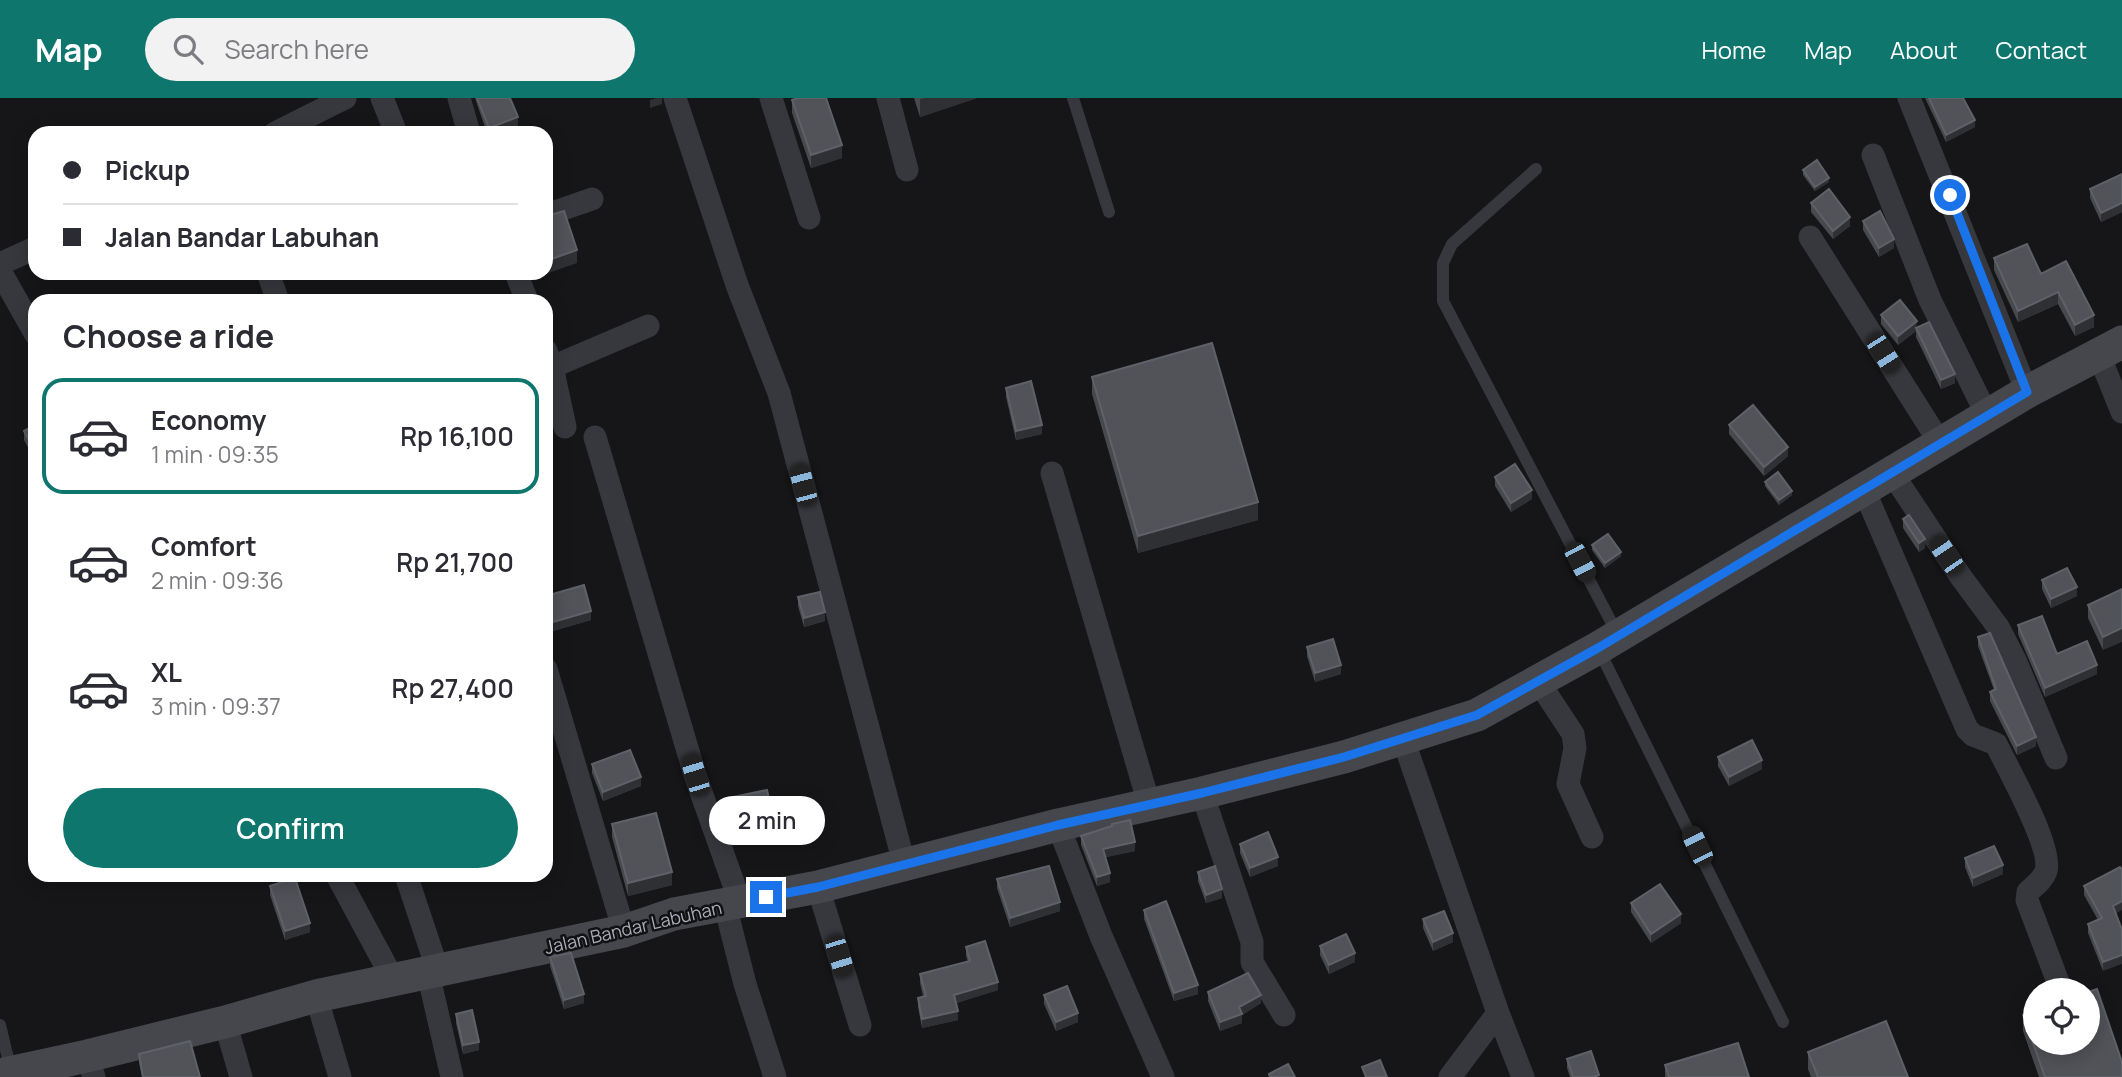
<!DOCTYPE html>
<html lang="en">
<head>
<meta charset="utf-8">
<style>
  :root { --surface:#fff; --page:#f2f2f3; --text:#2b2b33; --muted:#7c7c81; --line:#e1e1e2; --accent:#0f766e }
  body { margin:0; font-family:Manrope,sans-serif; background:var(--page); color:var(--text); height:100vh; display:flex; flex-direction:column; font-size:26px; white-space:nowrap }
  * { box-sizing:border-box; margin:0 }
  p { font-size:23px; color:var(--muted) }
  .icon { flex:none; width:38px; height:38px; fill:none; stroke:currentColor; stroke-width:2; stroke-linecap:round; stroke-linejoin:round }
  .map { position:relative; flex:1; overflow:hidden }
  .sheet { position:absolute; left:28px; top:196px; width:525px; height:588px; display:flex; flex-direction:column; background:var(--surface); border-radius:21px; box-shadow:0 4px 18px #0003 }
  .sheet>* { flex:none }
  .top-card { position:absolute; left:28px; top:28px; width:525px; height:154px; border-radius:21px; box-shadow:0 4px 18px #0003; display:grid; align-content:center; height:154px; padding:0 35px; background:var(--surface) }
  .tools { position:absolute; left:2023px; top:880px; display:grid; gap:14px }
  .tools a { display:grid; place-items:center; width:77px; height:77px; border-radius:50%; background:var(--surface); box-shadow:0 4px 18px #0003; font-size:35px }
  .end { position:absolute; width:32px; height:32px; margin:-16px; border:9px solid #1a73e8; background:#fff; box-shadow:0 0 0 4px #fff }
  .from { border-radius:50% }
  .bubble { position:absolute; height:49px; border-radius:24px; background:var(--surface); box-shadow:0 4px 18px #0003; font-size:23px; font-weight:600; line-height:49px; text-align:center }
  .car { position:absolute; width:21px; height:42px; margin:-21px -10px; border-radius:9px; box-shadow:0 0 5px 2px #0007; background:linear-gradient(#222 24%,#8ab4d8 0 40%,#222 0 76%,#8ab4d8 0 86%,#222 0) }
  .top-card b { display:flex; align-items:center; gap:24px; height:66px; font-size:26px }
  .top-card b+b { border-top:2px solid var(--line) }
  .top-card i { width:18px; height:18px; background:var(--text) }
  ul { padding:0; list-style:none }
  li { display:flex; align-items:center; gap:21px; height:116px; margin:0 14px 10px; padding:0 21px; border:4px solid transparent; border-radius:21px }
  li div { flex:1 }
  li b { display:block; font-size:26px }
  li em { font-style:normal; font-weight:600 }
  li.selected { border-color:var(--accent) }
  li>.icon { width:63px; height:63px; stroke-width:1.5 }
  h2 { padding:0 35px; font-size:32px; line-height:84px }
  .cta { display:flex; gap:14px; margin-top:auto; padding:14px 35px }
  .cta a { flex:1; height:80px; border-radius:42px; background:var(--accent); color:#fff; font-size:28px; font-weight:600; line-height:80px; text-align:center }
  header { display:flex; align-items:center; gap:42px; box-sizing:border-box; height:98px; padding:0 35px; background:var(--accent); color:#fff }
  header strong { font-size:33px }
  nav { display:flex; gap:38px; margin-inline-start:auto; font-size:24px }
  .search { width:490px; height:63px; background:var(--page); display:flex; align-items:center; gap:18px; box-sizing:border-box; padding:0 24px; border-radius:38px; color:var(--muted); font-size:26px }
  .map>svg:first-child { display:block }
</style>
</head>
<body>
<header>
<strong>Map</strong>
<div class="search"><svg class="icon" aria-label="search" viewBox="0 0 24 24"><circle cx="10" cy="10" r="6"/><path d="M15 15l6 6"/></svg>Search here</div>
<nav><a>Home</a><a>Map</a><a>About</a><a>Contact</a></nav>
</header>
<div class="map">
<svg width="2122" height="979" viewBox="0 0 2122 979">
  <rect width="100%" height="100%" fill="#161618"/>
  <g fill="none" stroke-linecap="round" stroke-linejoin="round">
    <!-- lane -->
    <path stroke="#37383d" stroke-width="12" d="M1073 0 1109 114
      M1536 71 1452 146 1443 165V203L1618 537
      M1598 550 1783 924
      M0 927 11 973"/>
    <!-- street -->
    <path stroke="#37383d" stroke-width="23" d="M382 0 396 35
      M459 0 469 35
      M675 0 737 187 779 295 904 765
      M771 0 809 120
      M888 0 907 72
      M1909 0 2027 294
      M275 35 345 0
      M1873 57 1930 202 1987 317
      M546 117 592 101
      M1810 139 1940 345
      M0 166 35 150
      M0 173 35 235
      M268 175 278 203
      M516 175 527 203
      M546 253 552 269 565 329
      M2099 257 2122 314
      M552 269 648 228
      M595 339 695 677 740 804
      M1052 375 1149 706
      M1892 375 1961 479 1998 529 2015 562 2056 660
      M1864 392 1967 631 1973 637 1996 646C2008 671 2053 749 2046 773 2043 782 2034 788 2028 794L2027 802 2061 892
      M546 571 624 833
      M1538 583 1573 636 1575 650 1568 686 1592 739
      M1403 641 1498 915 1523 979
      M1202 695 1252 844V864L1284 917
      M1058 727 1101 838 1163 979
      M337 777 394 883
      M406 777 438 873
      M818 789 860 927
      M725 807 745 886 775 979
      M428 875 452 979
      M316 898 340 979
      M225 924 241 979
      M87 958 94 979
      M1450 979 1498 915"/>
    <!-- secondary -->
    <path stroke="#45474d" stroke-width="33" d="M0 977 87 958 225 924 316 898 624 833 674 816 818 789 1058 727 1202 695 1344 659 1477 617 1598 550 2027 294 2122 244"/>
  </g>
  <!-- wall -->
  <path fill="#47494d" d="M475 0H510L518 28 498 35H487Z
    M914 0H977L920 19Z
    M1925 0H1963L1975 29 1946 44Z
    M792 2 842 60 811 70 792 15Z
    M1803 72 1829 84 1815 93 1803 77Z
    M2122 76V114L2101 124 2090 100V91Z
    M1811 105 1850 128 1833 141 1811 114Z
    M1863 123 1894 150 1879 159 1863 132Z
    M1994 160 2041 176 2094 229 2075 238 2058 206 2018 224 1994 172Z
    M1881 217 1917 230 1955 285 1941 291 1916 239V233L1898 247 1881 226Z
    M1092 279 1258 422 1138 455 1092 296Z
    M1006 290 1042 336 1016 342 1006 299Z
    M35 327V361H34L24 342V333Z
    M1729 327 1788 358 1764 378 1729 336Z
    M1495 379 1532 401 1511 414 1495 388Z
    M1765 384 1792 397 1779 407 1765 388Z
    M1903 421 1925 450 1919 454 1903 430Z
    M1592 447 1621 458 1605 470 1592 452Z
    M2042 482 2077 498 2051 510 2042 491Z
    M2122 491 2103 552 2088 520V507Z
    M546 498 591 522 553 533 546 508Z
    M798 499 825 523 804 529 798 508Z
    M2018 527 2057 556 2097 576 2045 599 2018 536Z
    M1978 539 2036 648 2017 657 1990 603V594L1994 592 1978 548Z
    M1307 549 1341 576 1315 584 1307 558Z
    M1718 659 1762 671 1729 688 1718 668Z
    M592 666 641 688 603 703 592 675Z
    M733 699 774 731 740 738 733 708Z
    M612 726 672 787 628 798 612 739Z
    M1081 738 1135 753 1105 759 1110 784 1097 788 1081 747Z
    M1240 746 1278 768 1250 779 1240 755Z
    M1965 760 2003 776 1973 789 1965 769Z
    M1198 774 1222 800 1206 805 1198 783Z
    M997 781 1060 813 1010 829 997 790Z
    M270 788 310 834 285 842 270 797Z
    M2084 788 2115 816 2103 873 2088 835V826L2098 822 2084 797Z
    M1631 805 1681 825 1651 845 1631 814Z
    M1144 812 1198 896 1174 903 1144 821Z
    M1423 821 1453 844 1433 853 1423 830Z
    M1320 848 1355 864 1329 876 1320 857Z
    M966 849 998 892 956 905 958 922 922 930 918 909V900L923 898 920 885V876L968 864 966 858Z
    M550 859 584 905 564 911 550 868Z
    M1208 894 1261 905 1242 917V925L1220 933 1208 903Z
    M1044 897 1078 924 1056 933 1044 906Z
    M456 916 479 952 463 956 456 925Z
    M2023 917 2122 979H2039L2023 933Z
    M1808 954 1908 979H1811L1808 971Z
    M139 956 200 979H142L139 965Z
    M1567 961 1599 979H1570L1567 970Z
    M1665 967 1749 979H1665Z"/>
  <!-- shaded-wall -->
  <path fill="#2f3033" d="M656 0H662V6L650 10V2Z
    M925 0H977L920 19V1Z
    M518 19V28L498 35H489V30Z
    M1975 22V29L1946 44V37Z
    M842 47V60L811 70V57Z
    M1829 80V84L1815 93V89Z
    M2122 105V114L2101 124V115Z
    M1850 119V128L1833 141V133Z
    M1894 141V150L1879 159V150Z
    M577 152V165L537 179V175H546V163Z
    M2058 194V206L2018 224V213Z
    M2094 217V229L2075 238V227Z
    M1917 223 1916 233 1898 247V238Z
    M1955 276V285L1941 291V282Z
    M1042 327V336L1016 342V333Z
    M1788 349V358L1764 378V369Z
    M1532 392V401L1511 414V405Z
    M1792 393V397L1779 407V402Z
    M1258 404V422L1138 455V438Z
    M1925 441V450L1919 454V445Z
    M1621 454V458L1605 470V465Z
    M2077 489V498L2051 510V501Z
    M591 513V522L553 533V524Z
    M825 514V523L804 529V520Z
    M2122 530V544L2103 552V539Z
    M1341 567V576L1315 584V575Z
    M2097 567V576L2045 599V590Z
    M2036 639V648L2017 657V648Z
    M1762 662V671L1729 688V679Z
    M641 679V688L603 703V694Z
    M774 722V731L740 738V729Z
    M1135 744V753L1103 760V751Z
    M1278 759V768L1250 779V770Z
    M2003 767V776L1973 789V780Z
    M672 774V787L628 798V785Z
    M1110 775V784L1097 788V779Z
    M1222 791V800L1206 805V797Z
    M2122 803V812L2113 817V808Z
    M1060 804V813L1010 829V820Z
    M1681 816V825L1651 845V836Z
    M310 825V834L285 842V833Z
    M1453 835V844L1433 853V844Z
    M1355 855V864L1329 876V867Z
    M2122 857V866L2103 873V864Z
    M998 884V892L954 906V897Z
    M1198 887V896L1174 903V895Z
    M584 896V905L564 911V902Z
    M1261 897V905L1242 917V925L1220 933V924L1239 909Z
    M958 913V922L922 930V921Z
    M1078 915V924L1056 933V924Z
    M479 944V952L463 956V947Z"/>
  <!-- building -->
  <path fill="#525359" stroke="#5f6168" stroke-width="2" d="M477 0H510L518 19 489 30Z
    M798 0H826L842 47 811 57 792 2Z
    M1929 0H1963L1975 22 1946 37Z
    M1817 62 1829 80 1815 89 1803 72Z
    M2122 76V105L2101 115 2090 91Z
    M1829 91 1850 119 1833 133 1811 105Z
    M564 113 577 152 546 163V116L550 117Z
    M1880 113 1894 141 1879 150 1863 123Z
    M2027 146 2041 176 2066 163 2094 217 2075 227 2058 194 2018 213 1994 160Z
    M1900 202 1917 223 1898 238 1881 217Z
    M1929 224 1955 276 1941 282 1916 230Z
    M1212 245 1258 404 1138 438 1092 279Z
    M1031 283 1042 327 1016 333 1006 290Z
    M1753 307 1788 349 1764 369 1729 327Z
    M35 327V352H34L24 333Z
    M1515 366 1532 392 1511 405 1495 379Z
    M1778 374 1792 393 1779 402 1765 384Z
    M1909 417 1925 441 1919 445 1903 421Z
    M1608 436 1621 454 1605 465 1592 447Z
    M2067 470 2077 489 2051 501 2042 482Z
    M584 487 591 513 553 524 546 498Z
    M2122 491V530L2103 539 2088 507Z
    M820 494 825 514 804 520 798 499Z
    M2042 518 2057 556 2087 543 2097 567 2045 590 2018 527Z
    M1990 535 2036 639 2017 648 1990 594 1996 591 1978 539Z
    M1333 541 1341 567 1315 575 1307 549Z
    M1752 642 1762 662 1729 679 1718 659Z
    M630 652 641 679 603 694 592 666Z
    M767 692 774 722 740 729 733 699Z
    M656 715 672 774 628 785 612 726Z
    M1130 722 1135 744 1103 751 1110 775 1097 779 1081 738 1112 728V726Z
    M1268 734 1278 759 1250 770 1240 746Z
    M1994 748 2003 767 1973 780 1965 760Z
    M1049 768 1060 804 1010 820 997 781Z
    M1215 768 1222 791 1206 797 1198 774Z
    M2120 769 2122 772V803L2113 808 2122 832V857L2103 864 2088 826 2102 820 2084 788Z
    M295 780 310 825 285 833 270 788Z
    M1660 786 1681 816 1651 836 1631 805Z
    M1166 803 1198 887 1174 895 1144 812Z
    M1444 813 1453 835 1433 844 1423 821Z
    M1346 836 1355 855 1329 867 1320 848Z
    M985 843 998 884 954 897 958 913 922 921 918 900 926 898 920 876 970 863 966 849Z
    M571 855 584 896 564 902 550 859Z
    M1248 875 1261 897 1239 909 1242 916 1220 924 1208 894Z
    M1067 888 1078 915 1056 924 1044 897Z
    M2097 891 2122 964V979H2045L2023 917 2035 912V945H2088V894Z
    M472 912 479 944 463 947 456 916Z
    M1886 923 1908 979H1818L1808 954Z
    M190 943 200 979H143L139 956Z
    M1738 945 1749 979H1669L1665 967Z
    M1591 953 1599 977 1592 979H1573L1567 961Z
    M1380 962 1387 979H1366L1362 969Z
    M1288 966 1295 979H1270L1269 976Z"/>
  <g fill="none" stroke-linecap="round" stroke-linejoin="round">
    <!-- route -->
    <path stroke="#1a73e8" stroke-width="9" d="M766 799 818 789 1058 727 1202 695 1344 659 1477 617 1598 550 2027 294 1950 97"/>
  </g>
  <g text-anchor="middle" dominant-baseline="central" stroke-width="5" stroke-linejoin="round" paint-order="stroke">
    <!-- street labels -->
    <g font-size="18" fill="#a8adb8" stroke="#111113">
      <text transform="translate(633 829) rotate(-13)">Jalan Bandar Labuhan</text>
    </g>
  </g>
</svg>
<div class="tools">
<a><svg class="icon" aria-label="locate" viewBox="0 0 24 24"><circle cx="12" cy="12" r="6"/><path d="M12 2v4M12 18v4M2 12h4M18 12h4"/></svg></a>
</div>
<i class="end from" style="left:1950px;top:97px"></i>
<i class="end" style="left:766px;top:799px"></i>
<div class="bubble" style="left:709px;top:698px;width:116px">2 min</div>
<i class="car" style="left:1883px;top:255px;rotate:148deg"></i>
<i class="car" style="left:803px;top:387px;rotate:345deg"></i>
<i class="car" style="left:1946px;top:457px;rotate:326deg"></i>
<i class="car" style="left:1580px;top:464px;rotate:152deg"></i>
<i class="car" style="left:695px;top:677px;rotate:343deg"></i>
<i class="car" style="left:1697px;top:748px;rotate:334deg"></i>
<i class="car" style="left:839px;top:858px;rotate:163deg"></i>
<div class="top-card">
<b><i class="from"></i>Pickup</b>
<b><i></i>Jalan Bandar Labuhan</b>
</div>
<section class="sheet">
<h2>Choose a ride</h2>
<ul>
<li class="selected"><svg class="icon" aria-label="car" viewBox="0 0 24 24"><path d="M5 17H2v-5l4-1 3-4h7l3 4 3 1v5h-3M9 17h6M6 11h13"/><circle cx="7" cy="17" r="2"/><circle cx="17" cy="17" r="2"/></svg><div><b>Economy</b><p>1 min · 09:35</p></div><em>Rp 16,100</em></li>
<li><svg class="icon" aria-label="car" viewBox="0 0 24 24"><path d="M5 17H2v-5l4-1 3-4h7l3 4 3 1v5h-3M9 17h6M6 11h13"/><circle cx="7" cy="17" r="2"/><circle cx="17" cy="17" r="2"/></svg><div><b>Comfort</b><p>2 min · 09:36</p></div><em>Rp 21,700</em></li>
<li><svg class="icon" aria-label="car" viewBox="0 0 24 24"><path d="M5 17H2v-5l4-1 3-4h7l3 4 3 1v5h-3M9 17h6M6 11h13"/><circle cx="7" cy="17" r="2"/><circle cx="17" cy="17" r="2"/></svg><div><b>XL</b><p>3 min · 09:37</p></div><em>Rp 27,400</em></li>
</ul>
<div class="cta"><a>Confirm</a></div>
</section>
</div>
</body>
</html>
